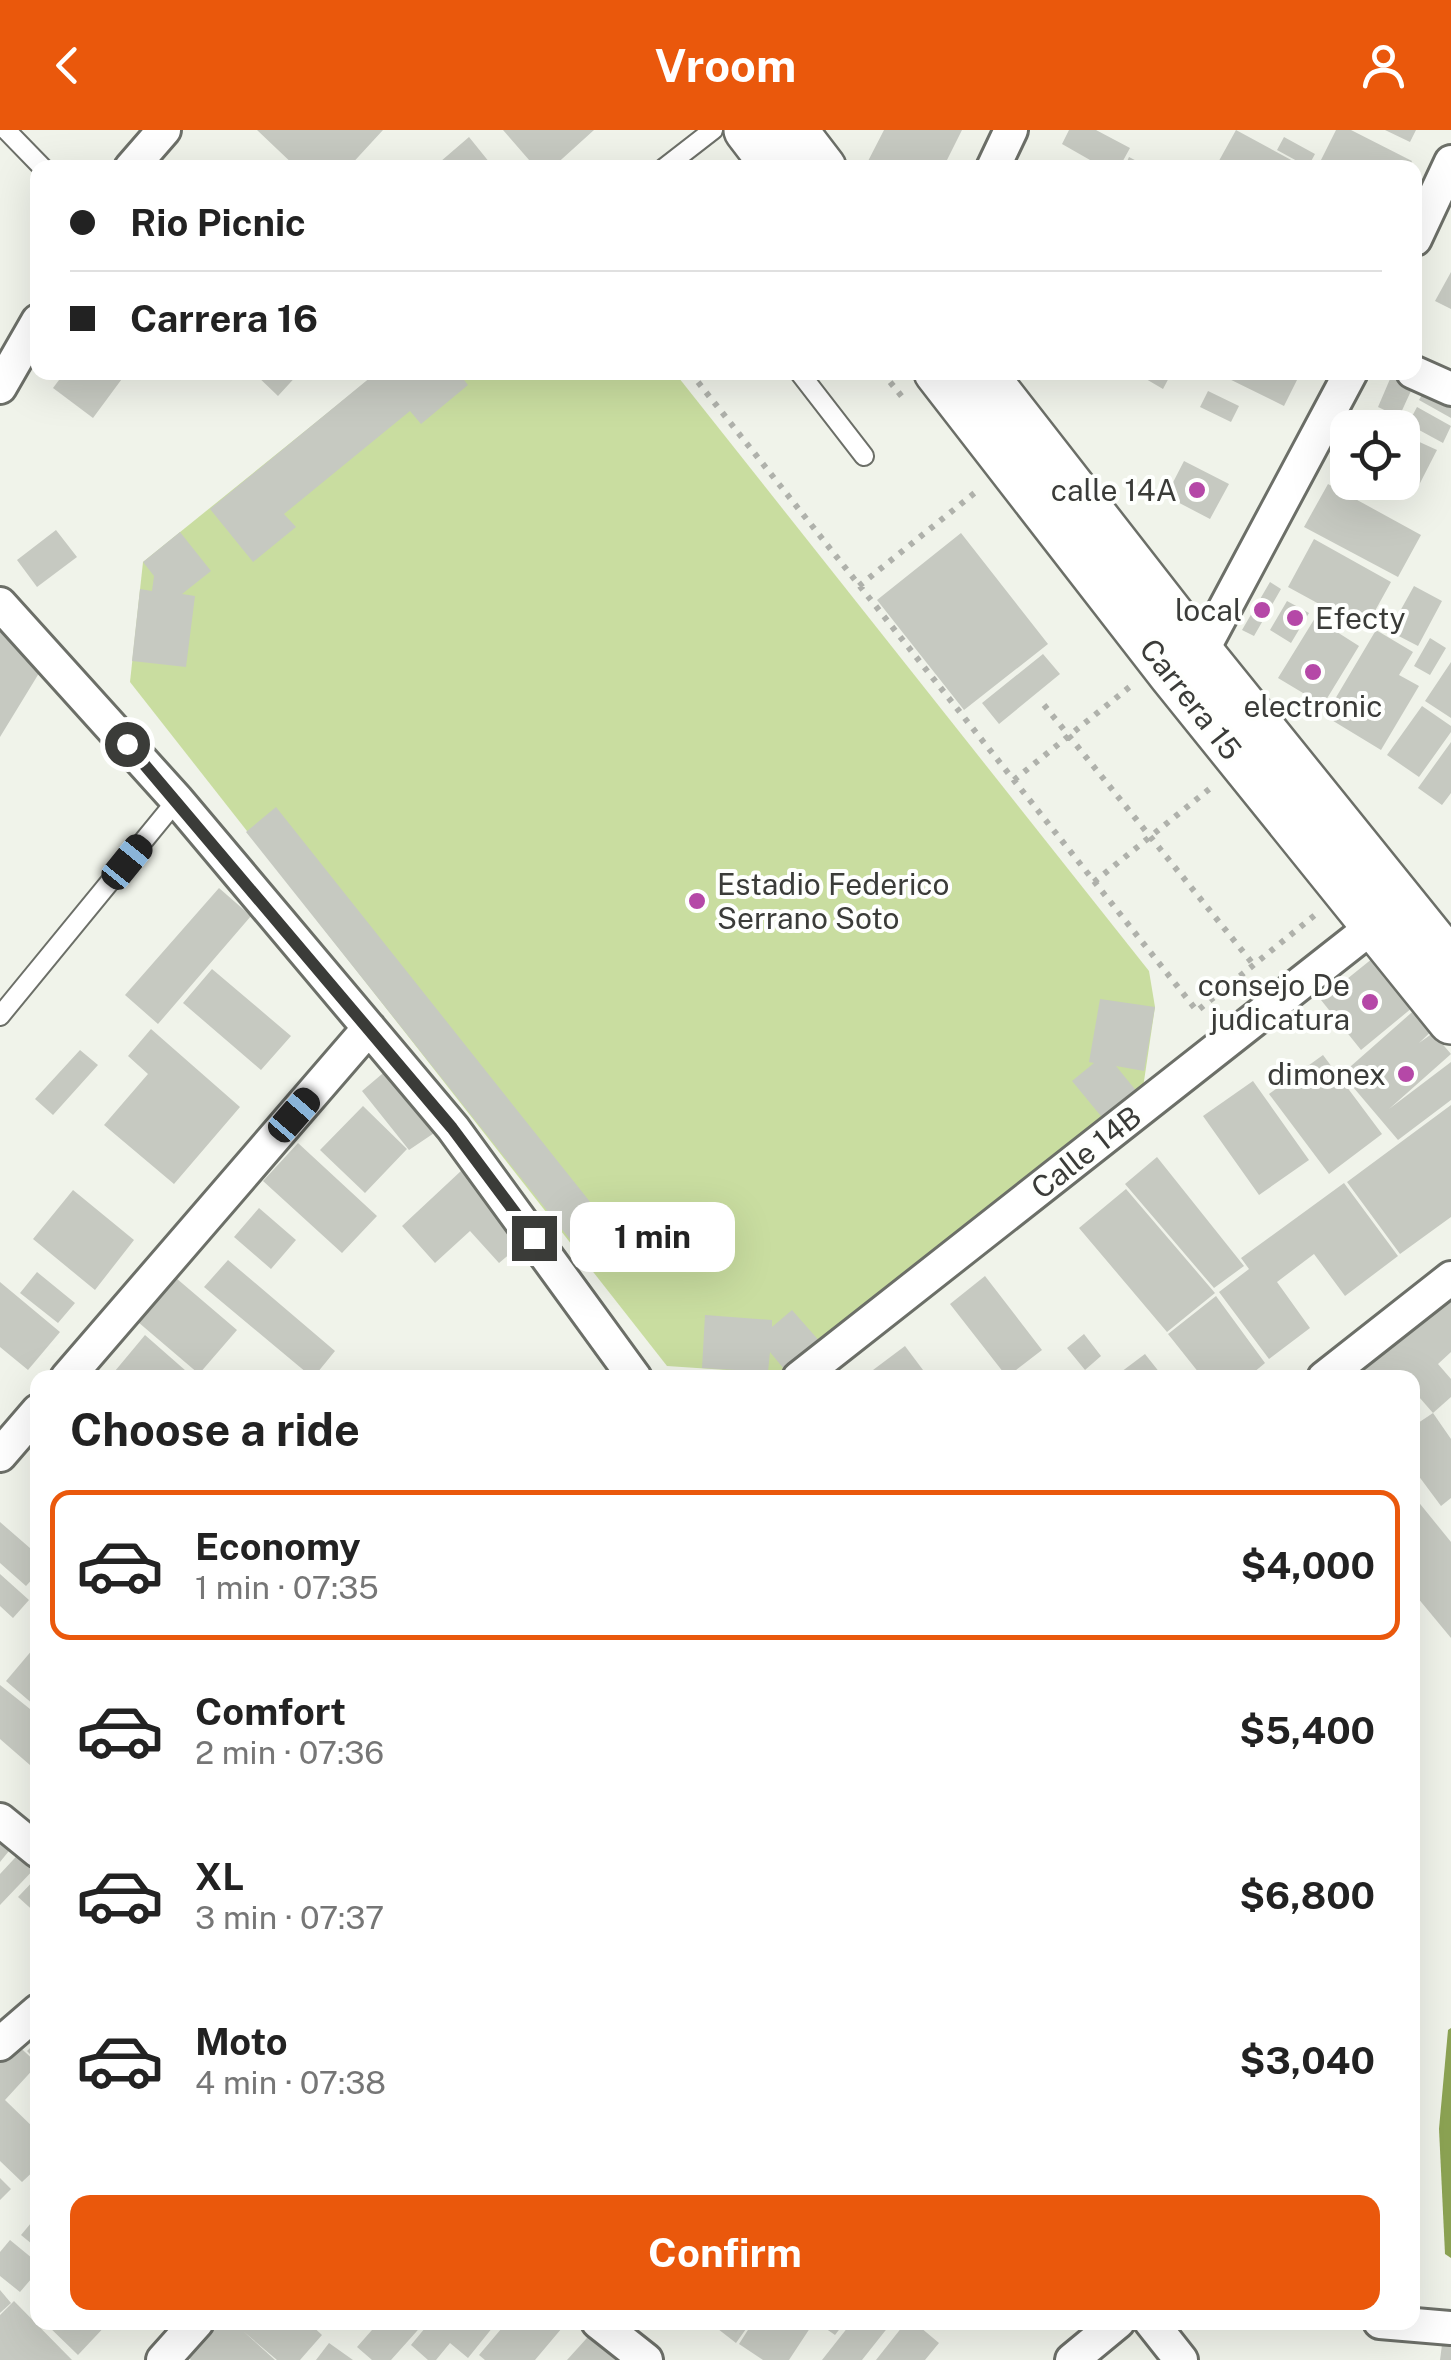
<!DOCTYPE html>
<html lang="en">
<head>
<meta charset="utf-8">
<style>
  :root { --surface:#fff; --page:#f6f6f6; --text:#222; --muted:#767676; --line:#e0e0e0; --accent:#ea580c }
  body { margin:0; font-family:"Public Sans",sans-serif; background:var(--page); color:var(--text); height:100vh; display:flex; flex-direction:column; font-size:38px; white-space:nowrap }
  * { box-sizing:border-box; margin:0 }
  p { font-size:32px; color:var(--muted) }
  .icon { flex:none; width:55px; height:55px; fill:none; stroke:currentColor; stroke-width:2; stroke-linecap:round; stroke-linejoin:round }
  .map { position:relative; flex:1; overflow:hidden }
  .panel { position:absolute; left:30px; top:1240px; width:1390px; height:960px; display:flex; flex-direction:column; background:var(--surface); border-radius:20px; box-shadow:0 10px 40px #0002 }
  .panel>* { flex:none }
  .banner { position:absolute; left:30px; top:30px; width:1392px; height:220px; border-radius:20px; box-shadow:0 10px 40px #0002; display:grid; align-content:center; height:220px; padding:0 40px; background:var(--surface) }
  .fabs { position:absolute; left:1330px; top:280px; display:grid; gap:20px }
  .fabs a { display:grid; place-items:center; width:90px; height:90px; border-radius:20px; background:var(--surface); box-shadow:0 10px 40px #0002; font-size:50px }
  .end { position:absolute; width:45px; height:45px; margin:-22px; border:12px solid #3b3c39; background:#fff; box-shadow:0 0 0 5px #fff }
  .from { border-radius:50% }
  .bubble { position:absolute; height:70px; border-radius:20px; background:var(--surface); box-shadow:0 10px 40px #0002; font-size:32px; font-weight:700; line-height:70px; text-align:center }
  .car { position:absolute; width:30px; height:60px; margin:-30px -15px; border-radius:12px; box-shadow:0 0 8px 2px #0007; background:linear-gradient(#222 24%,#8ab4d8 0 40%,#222 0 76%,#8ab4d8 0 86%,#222 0) }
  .banner b { display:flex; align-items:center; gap:35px; height:95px; font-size:38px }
  .banner b+b { border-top:2px solid var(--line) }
  .banner i { width:25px; height:25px; background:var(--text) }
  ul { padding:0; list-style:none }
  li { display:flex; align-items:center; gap:30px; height:150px; margin:0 20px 15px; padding:0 20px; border:5px solid transparent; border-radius:20px }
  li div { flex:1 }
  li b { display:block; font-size:38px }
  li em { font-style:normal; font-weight:700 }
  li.selected { border-color:var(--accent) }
  li>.icon { width:90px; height:90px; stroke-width:1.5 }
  h2 { padding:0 40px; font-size:45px; line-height:120px }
  .button { display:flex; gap:20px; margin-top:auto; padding:20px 40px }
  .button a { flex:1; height:115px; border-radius:20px; background:var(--accent); color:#fff; font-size:40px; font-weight:700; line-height:115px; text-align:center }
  header { display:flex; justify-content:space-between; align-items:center; height:130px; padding:0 40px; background:var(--accent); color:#fff; font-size:45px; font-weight:700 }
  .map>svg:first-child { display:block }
</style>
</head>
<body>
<header><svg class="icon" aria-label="back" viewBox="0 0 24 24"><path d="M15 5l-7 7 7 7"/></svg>Vroom<svg class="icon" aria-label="person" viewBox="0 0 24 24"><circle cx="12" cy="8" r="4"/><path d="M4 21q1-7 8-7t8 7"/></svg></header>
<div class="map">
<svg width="1451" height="2230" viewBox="0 0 1451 2230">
  <rect width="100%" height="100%" fill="#f0f3ea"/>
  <!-- green -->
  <path fill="#c9dda0" d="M377 243H675L1149 841 1155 877 1143 958 788 1244 667 1236 130 552 143 432Z"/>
  <!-- water -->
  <path fill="#8ca353" d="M1451 1898V2128L1445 2124 1439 1999 1448 1900Z"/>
  <!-- building -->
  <path fill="#c6c9c1" d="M257 0H383L348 38H297Z
    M503 0H594L552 38H536Z
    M884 0H962L943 38H872L866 35Z
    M1069 0H1096L1130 18 1119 38H1104L1062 14Z
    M1236 0 1306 38H1215Z
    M1336 0H1351L1412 31 1409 38H1317Z
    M1385 0H1416L1410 12Z
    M469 7 494 38H433Z
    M1284 7 1315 24 1308 37 1277 20Z
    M1129 27 1150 38H1124Z
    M1451 142V179L1435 171Z
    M65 242H127L93 288 53 258Z
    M253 242H300L278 266Z
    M377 242H458L468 255 421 294 410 281 284 384 296 397 253 432 210 379Z
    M1134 242H1172L1163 259Z
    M1215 242H1287L1298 248 1284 276Z
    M1393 242 1416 250 1399 287 1378 277Z
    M1429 252 1451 264V288L1419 270Z
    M1208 261 1239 276 1231 292 1200 277Z
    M1417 277 1451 296 1443 313 1408 294Z
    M1402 304 1437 320 1418 357 1402 350Z
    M1184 331 1229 354 1210 389 1166 366Z
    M1328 354 1421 405 1398 447 1304 397Z
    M56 400 77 427 37 457 17 430Z
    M180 402 211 441 182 464 195 466 186 537 132 531 140 459 152 461 154 446 143 432Z
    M961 403 1048 514 964 580 877 470Z
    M1314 409 1391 452 1365 499 1288 457Z
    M1270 452 1281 459 1254 506 1242 500Z
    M1414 456 1442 471 1418 516 1389 501Z
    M1287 471 1309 483 1291 513 1270 500Z
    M1315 488 1359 516 1323 575 1278 548Z
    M0 490 44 535 0 607Z
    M1376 500 1413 522 1399 545 1419 556 1381 620 1325 586Z
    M1430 508 1446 518 1430 545 1414 536Z
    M1043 524 1060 544 999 594 982 573Z
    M1451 532V588L1425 571Z
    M1422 576 1451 596V602L1419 647 1387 625Z
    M1451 612V663L1442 675 1418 658Z
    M276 677 622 1112 592 1137 246 702Z
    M219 758 251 786 158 894 125 865Z
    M1378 824 1418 873 1361 920 1321 870Z
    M212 839 291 906 261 940 183 873Z
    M1100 869 1155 877 1144 941 1116 936 1138 963 1105 991 1072 951 1094 933 1089 932Z
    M1419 876 1437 896 1419 913 1433 903 1451 924 1389 979 1451 932V970L1398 1010 1342 944Z
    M151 899 240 977 174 1054 104 995 148 944 128 926Z
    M80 920 98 935 53 985 35 969Z
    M1323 925 1382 1004 1329 1044 1269 964Z
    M395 933 446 995 409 1020 362 961Z
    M1253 951 1309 1030 1259 1065 1203 986Z
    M1451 975V1087L1400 1124 1347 1052Z
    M363 976 407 1019 365 1063 320 1020Z
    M298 1013 377 1086 342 1123 263 1051Z
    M1157 1027 1244 1136 1214 1158 1125 1054Z
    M462 1040 526 1110 499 1133 470 1101 435 1133 402 1096Z
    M1344 1053 1398 1126 1345 1166 1314 1124 1277 1152 1310 1198 1269 1229 1219 1162 1249 1139 1241 1128Z
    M1126 1059 1215 1163 1167 1202 1079 1098Z
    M73 1060 134 1110 95 1160 33 1109Z
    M259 1078 296 1110 271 1139 234 1107Z
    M228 1130 335 1221 313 1248 204 1157Z
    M37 1142 75 1173 58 1193 20 1163Z
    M985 1146 1042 1220 1007 1247 950 1174Z
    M176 1148 237 1200 199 1244 138 1192Z
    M0 1152 60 1202 28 1240 0 1217Z
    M1451 1161V1222L1438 1234 1451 1249V1267L1433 1283 1451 1309V1368L1441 1376 1412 1337V1297L1433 1283 1412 1259V1248H1349Z
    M1216 1166 1265 1233 1247 1248H1203L1168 1204Z
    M792 1180 822 1214 788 1244 770 1222 768 1242 702 1238 705 1185 772 1190V1197Z
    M1084 1204 1101 1226 1085 1240 1067 1218Z
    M145 1205 194 1248H123L115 1241Z
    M905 1216 929 1248H873L869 1243Z
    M1145 1224 1164 1248H1113Z
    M1412 1364 1451 1412V1508L1412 1461Z
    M0 1392 38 1425V1443L26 1456 0 1433Z
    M0 1444 29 1470 13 1488 0 1476Z
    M33 1519 38 1523V1570L34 1575 6 1551Z
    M0 1555 30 1579 38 1572V1642L0 1609Z
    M0 1697 17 1711 0 1732Z
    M26 1716 38 1735 0 1775V1744Z
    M38 1746V1785L18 1767Z
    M12 1910 38 1934 5 1970 38 2002V2037L22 2052 0 2031V1922Z
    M38 1910V1932L27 1921Z
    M0 2048 11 2059 0 2070Z
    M31 2093 38 2099V2119L21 2105Z
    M10 2110 38 2133V2141L20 2162 0 2146V2122Z
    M0 2160 11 2173 0 2183Z
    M14 2171 72 2230H0V2185Z
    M44 2192H109L78 2225Z
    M206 2192H308L322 2205 300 2230H277L243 2201 275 2230H191L180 2220Z
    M379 2192H425L391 2230H372L357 2217Z
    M430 2192H497L468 2228 450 2213 436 2230H428L411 2215Z
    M507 2192H567L535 2230H485L479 2225Z
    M709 2192H751L736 2213Z
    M753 2192H814L789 2230H763L739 2214Z
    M825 2192H845L835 2205 822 2196Z
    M852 2192H884L889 2196 862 2230H822Z
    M906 2192H914L939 2213 925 2230H876Z
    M596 2198 635 2230H567Z
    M1443 2207 1451 2208V2230H1440Z
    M329 2213 353 2230H316Z"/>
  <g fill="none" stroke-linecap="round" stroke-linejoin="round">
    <!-- lane casing -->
    <g stroke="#6c6f68" stroke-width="22">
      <path id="lane" d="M6 0 43 38
        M664 38 713 0
        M799 242 864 326
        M0 886 177 670"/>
    </g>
    <!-- street casing -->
    <g stroke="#6c6f68" stroke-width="38">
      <path id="street" d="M131 38 164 0
        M993 38 1011 0
        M1415 109 1451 32
        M1413 242 1451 259
        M0 257 38 191
        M0 474 177 670 453 998 635 1248
        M1187 534 1201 523 1351 242
        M67 1248 369 898
        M799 1248 1372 797
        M1324 1248 1451 1148
        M0 1325 38 1281
        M0 1690 38 1721
        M0 1914 38 1881
        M598 2192 646 2230
        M1151 2192 1181 2230
        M1380 2192 1451 2198
        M163 2230 197 2192
        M1072 2230 1118 2192"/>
    </g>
    <!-- secondary casing -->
    <g stroke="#6c6f68" stroke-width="50">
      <path id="secondary" d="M747 0 776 38
        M794 0 823 38
        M937 242 1172 545 1451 891
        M982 242 1201 523 1451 833"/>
    </g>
    <!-- path -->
    <path stroke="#afb1ab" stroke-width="6" stroke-dasharray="5 8" stroke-linecap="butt" d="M690 242 1197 881 1315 785
      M882 242 903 268
      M859 456 977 361
      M1044 575 1253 834
      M1014 650 1132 555
      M1094 752 1213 656"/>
    <!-- lane -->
    <use href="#lane" stroke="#fff" stroke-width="18"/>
    <!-- street -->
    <use href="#street" stroke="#fff" stroke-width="32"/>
    <!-- secondary -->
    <use href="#secondary" stroke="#fff" stroke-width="45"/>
  </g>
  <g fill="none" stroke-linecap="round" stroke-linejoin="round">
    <!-- route -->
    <path stroke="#3b3c39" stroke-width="12" d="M127 614 452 998 534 1108"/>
  </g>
  <!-- markers -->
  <g fill="#b548a7" stroke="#fefffd" stroke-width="4">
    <circle cx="1197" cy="360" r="10"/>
    <circle cx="1262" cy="480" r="10"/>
    <circle cx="1295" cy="488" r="10"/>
    <circle cx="1313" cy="542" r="10"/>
    <circle cx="697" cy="771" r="10"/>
    <circle cx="1370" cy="872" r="10"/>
    <circle cx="1406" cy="944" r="10"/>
  </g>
  <g text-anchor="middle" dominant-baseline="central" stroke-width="8" stroke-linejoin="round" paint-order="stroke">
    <!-- poi labels -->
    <g font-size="30" fill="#3b3c39" stroke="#fefffd" text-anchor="end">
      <text x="1177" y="360">calle 14A</text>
      <text x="1242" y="480">local</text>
      <text x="1315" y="488" text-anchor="start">Efecty</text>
      <text x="1313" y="576" text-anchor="middle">electronic</text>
      <text x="717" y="754" text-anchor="start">Estadio Federico<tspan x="717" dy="34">Serrano Soto</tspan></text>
      <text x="1350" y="855">consejo De<tspan x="1350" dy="34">judicatura</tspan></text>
      <text x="1386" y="944">dimonex</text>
    </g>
    <!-- street labels -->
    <g font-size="30" fill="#3b3c39" stroke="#fefffd">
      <text transform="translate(1191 569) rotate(52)">Carrera 15</text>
      <text transform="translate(1086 1022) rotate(-38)">Calle 14B</text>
    </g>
  </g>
</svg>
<div class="fabs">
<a><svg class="icon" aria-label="locate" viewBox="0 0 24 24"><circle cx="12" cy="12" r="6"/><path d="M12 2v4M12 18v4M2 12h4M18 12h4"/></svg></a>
</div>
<i class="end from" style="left:127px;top:614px"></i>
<i class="end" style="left:534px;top:1108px"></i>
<div class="bubble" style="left:570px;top:1072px;width:165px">1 min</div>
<i class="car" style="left:127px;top:732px;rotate:39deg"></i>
<i class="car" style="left:294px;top:985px;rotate:41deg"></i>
<div class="banner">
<b><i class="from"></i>Rio Picnic</b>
<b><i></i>Carrera 16</b>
</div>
<section class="panel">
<h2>Choose a ride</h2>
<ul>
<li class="selected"><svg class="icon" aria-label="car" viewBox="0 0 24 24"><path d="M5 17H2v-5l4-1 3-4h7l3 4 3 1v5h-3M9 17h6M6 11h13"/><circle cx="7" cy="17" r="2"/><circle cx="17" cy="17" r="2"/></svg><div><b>Economy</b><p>1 min · 07:35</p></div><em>$4,000</em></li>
<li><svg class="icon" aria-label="car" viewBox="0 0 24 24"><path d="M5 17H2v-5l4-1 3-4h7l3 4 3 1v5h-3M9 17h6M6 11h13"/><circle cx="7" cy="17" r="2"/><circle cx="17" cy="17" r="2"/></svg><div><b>Comfort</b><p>2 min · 07:36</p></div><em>$5,400</em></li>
<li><svg class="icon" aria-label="car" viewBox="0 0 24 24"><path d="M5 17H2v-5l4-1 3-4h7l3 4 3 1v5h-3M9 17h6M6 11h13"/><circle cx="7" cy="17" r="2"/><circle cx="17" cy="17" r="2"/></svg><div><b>XL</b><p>3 min · 07:37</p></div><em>$6,800</em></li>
<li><svg class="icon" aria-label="car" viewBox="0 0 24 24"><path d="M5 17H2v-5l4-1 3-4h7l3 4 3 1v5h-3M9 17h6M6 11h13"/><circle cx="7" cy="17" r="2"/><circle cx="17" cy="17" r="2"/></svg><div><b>Moto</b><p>4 min · 07:38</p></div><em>$3,040</em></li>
</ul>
<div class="button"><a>Confirm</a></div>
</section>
</div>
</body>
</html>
